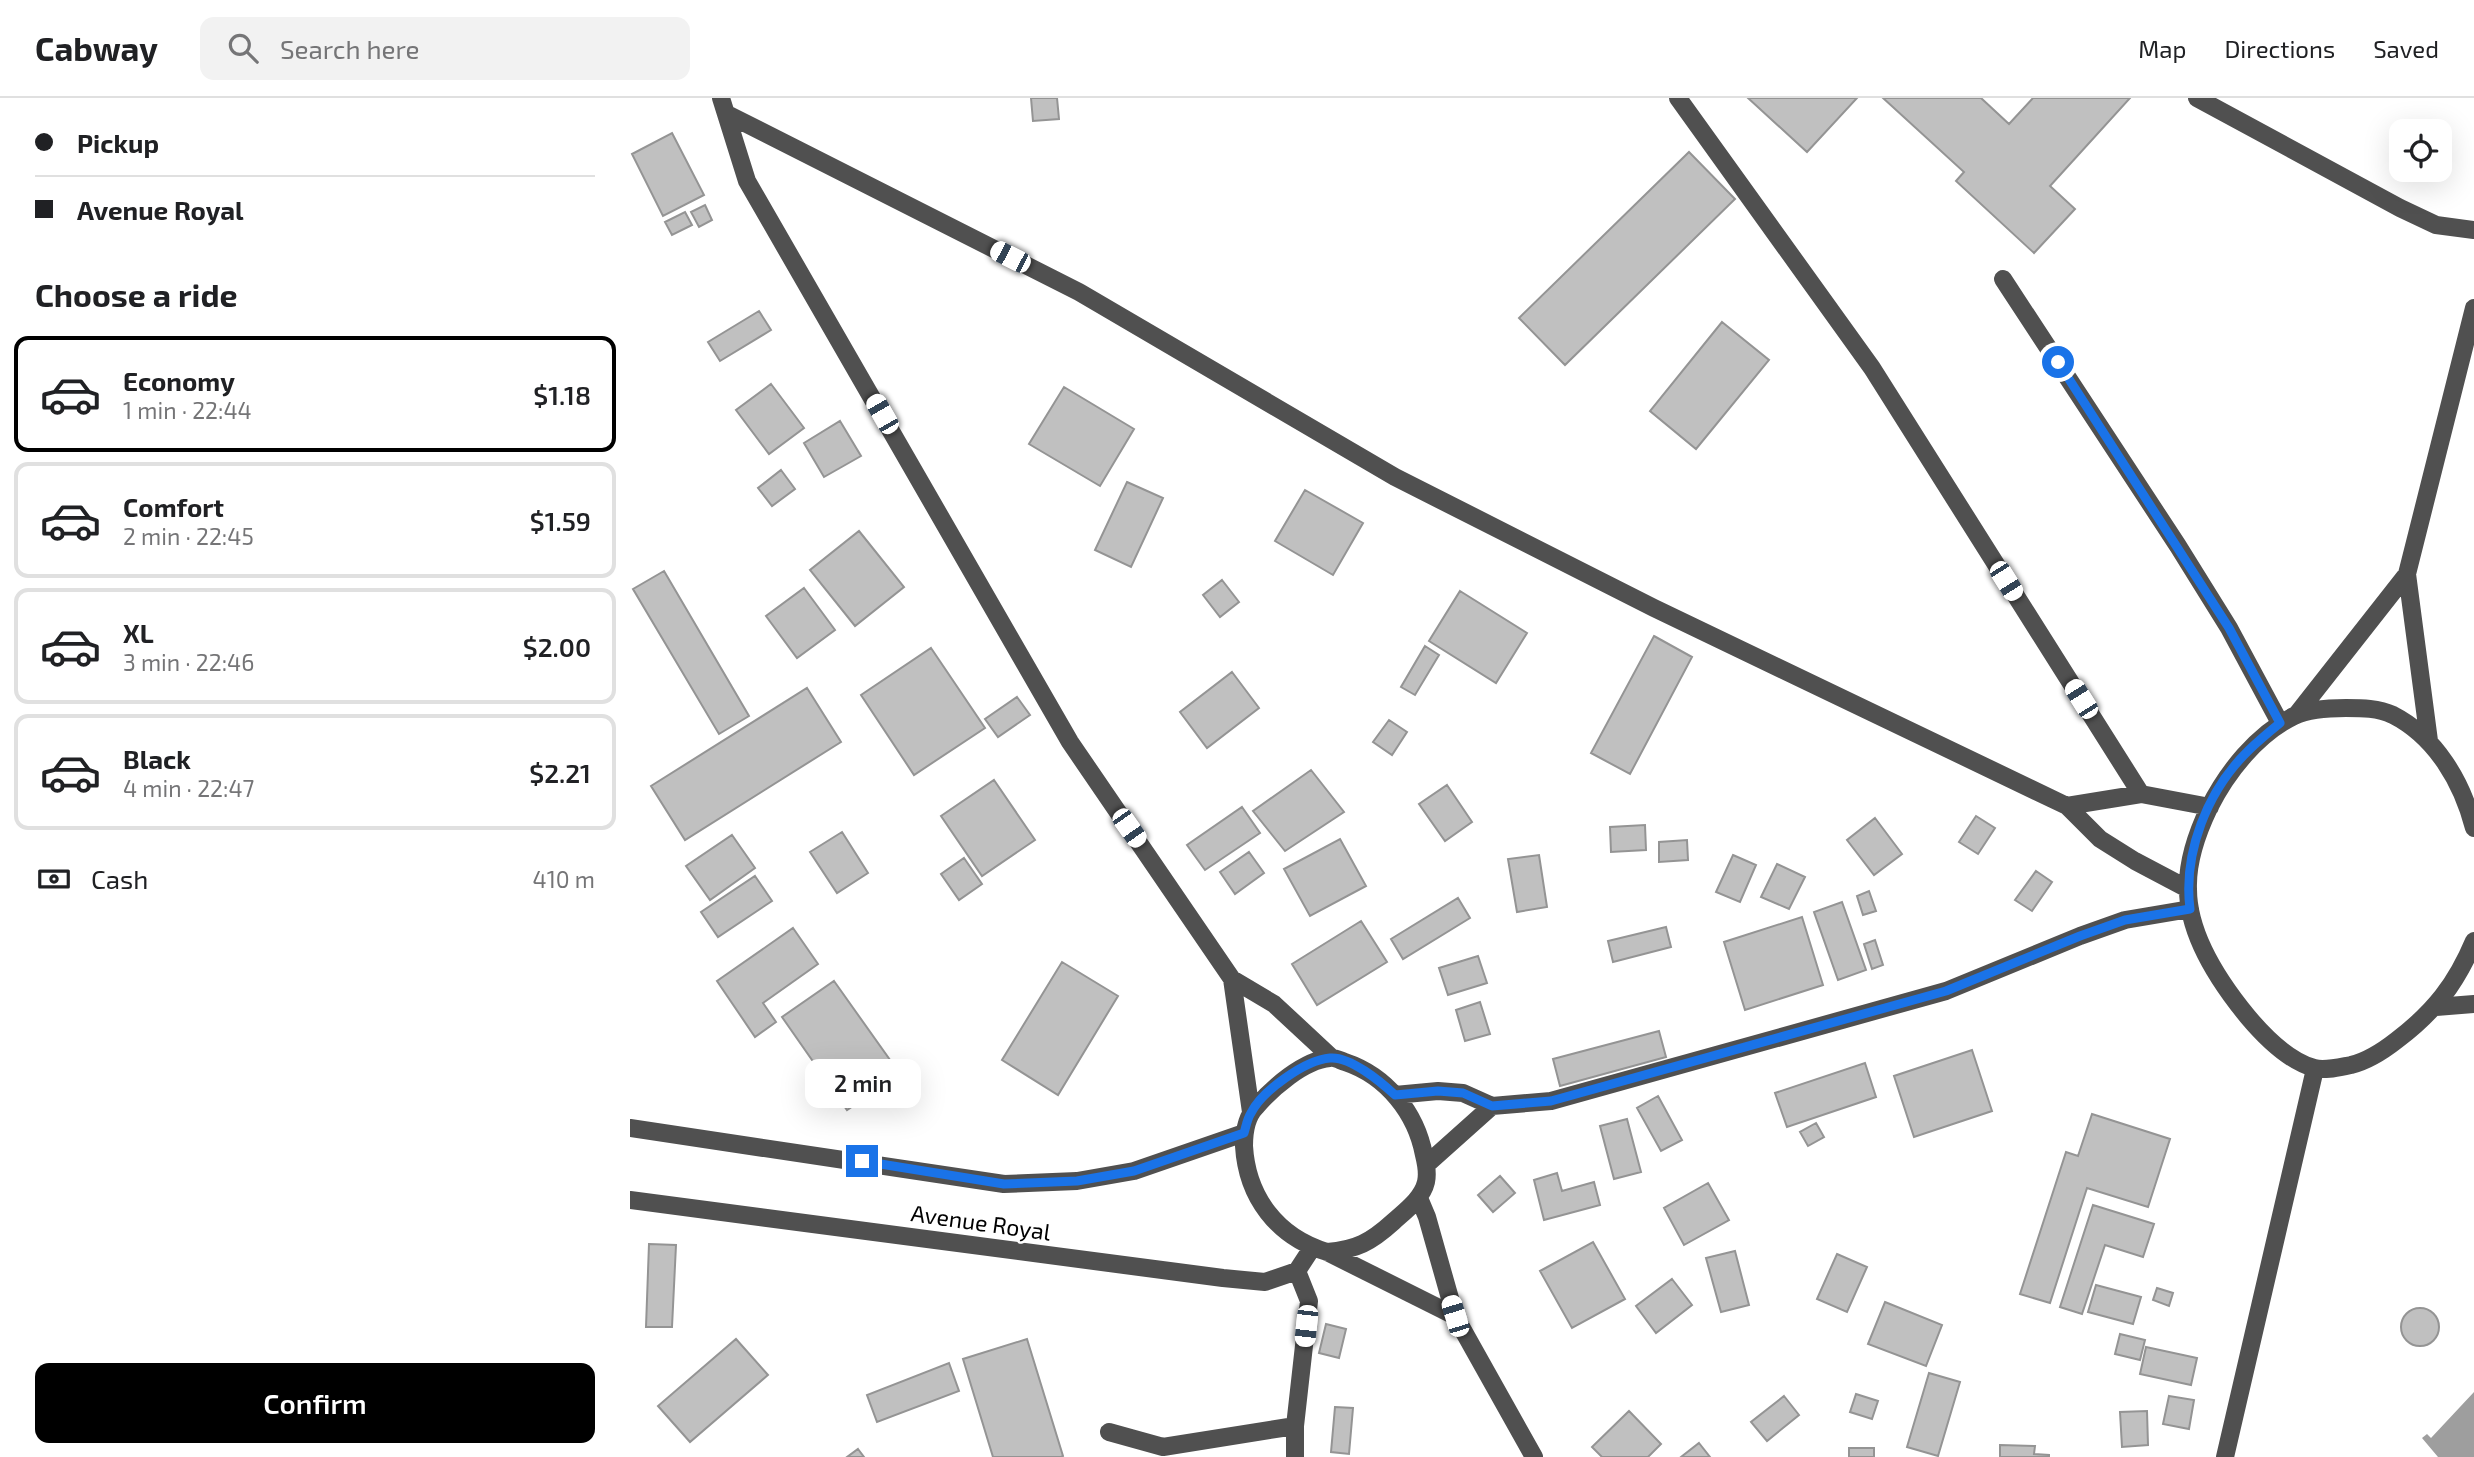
<!DOCTYPE html>
<html lang="en">
<head>
<meta charset="utf-8">
<style>
  :root { --surface:#fff; --page:#f2f2f2; --text:#202124; --muted:#757577; --line:#e0e0e0; --accent:#000 }
  body { margin:0; font-family:"Exo 2",sans-serif; background:var(--page); color:var(--text); height:100vh; display:flex; flex-direction:column; font-size:26px; white-space:nowrap }
  * { box-sizing:border-box; margin:0 }
  p { font-size:23px; color:var(--muted) }
  .icon { flex:none; width:38px; height:38px; fill:none; stroke:currentColor; stroke-width:2; stroke-linecap:round; stroke-linejoin:round }
  .map { position:relative; flex:1; overflow:hidden }
  .side { display:flex; flex-direction:column; background:var(--surface); width:630px }
  .side>* { flex:none }
  .hud { display:grid; align-content:center; height:154px; padding:0 35px; background:var(--surface) }
  .buttons { position:absolute; left:1759px; top:21px; display:grid; gap:14px }
  .buttons a { display:grid; place-items:center; width:63px; height:63px; border-radius:14px; background:var(--surface); box-shadow:0 7px 28px #0002; font-size:35px }
  .end { position:absolute; width:32px; height:32px; margin:-16px; border:9px solid #1a73e8; background:#fff; box-shadow:0 0 0 4px #fff }
  .from { border-radius:50% }
  .bubble { position:absolute; height:49px; border-radius:14px; background:var(--surface); box-shadow:0 7px 28px #0002; font-size:23px; font-weight:600; line-height:49px; text-align:center }
  .car { position:absolute; width:21px; height:42px; margin:-21px -10px; border-radius:9px; box-shadow:0 0 5px 2px #0007; background:linear-gradient(#fff 24%,#345 0 40%,#fff 0 76%,#345 0 86%,#fff 0) }
  .hud b { display:flex; align-items:center; gap:24px; height:66px; font-size:26px }
  .hud b+b { border-top:2px solid var(--line) }
  .hud i { width:18px; height:18px; background:var(--text) }
  ul { padding:0; list-style:none }
  li { display:flex; align-items:center; gap:21px; height:116px; margin:0 14px 10px; padding:0 21px; border:4px solid var(--line); border-radius:14px }
  li div { flex:1 }
  li b { display:block; font-size:26px }
  li em { font-style:normal; font-weight:600 }
  li.active { border-color:var(--accent) }
  li>.icon { width:63px; height:63px; stroke-width:1.5 }
  h2 { padding:0 35px; font-size:32px; line-height:84px }
  .pay { display:flex; align-items:center; gap:18px; height:77px; padding:0 35px; font-size:26px }
  .pay p { margin-inline-start:auto }
  .cta { display:flex; gap:14px; margin-top:auto; padding:14px 35px }
  .cta a { flex:1; height:80px; border-radius:14px; background:var(--accent); color:#fff; font-size:28px; font-weight:600; line-height:80px; text-align:center }
  header { display:flex; align-items:center; gap:42px; box-sizing:border-box; height:98px; padding:0 35px; background:var(--surface); border-bottom:2px solid var(--line) }
  header strong { font-size:33px }
  nav { display:flex; gap:38px; margin-inline-start:auto; font-size:24px }
  .search { width:490px; height:63px; background:var(--page); display:flex; align-items:center; gap:18px; box-sizing:border-box; padding:0 24px; border-radius:14px; color:var(--muted); font-size:26px }
  main { display:flex; flex:1; min-height:0 }
  .map>svg:first-child { display:block }
</style>
</head>
<body>
<header>
<strong>Cabway</strong>
<div class="search"><svg class="icon" aria-label="search" viewBox="0 0 24 24"><circle cx="10" cy="10" r="6"/><path d="M15 15l6 6"/></svg>Search here</div>
<nav><a>Map</a><a>Directions</a><a>Saved</a></nav>
</header>
<main>
<section class="side">
<div class="hud">
<b><i class="from"></i>Pickup</b>
<b><i></i>Avenue Royal</b>
</div>
<h2>Choose a ride</h2>
<ul>
<li class="active"><svg class="icon" aria-label="car" viewBox="0 0 24 24"><path d="M5 17H2v-5l4-1 3-4h7l3 4 3 1v5h-3M9 17h6M6 11h13"/><circle cx="7" cy="17" r="2"/><circle cx="17" cy="17" r="2"/></svg><div><b>Economy</b><p>1 min · 22:44</p></div><em>$1.18</em></li>
<li><svg class="icon" aria-label="car" viewBox="0 0 24 24"><path d="M5 17H2v-5l4-1 3-4h7l3 4 3 1v5h-3M9 17h6M6 11h13"/><circle cx="7" cy="17" r="2"/><circle cx="17" cy="17" r="2"/></svg><div><b>Comfort</b><p>2 min · 22:45</p></div><em>$1.59</em></li>
<li><svg class="icon" aria-label="car" viewBox="0 0 24 24"><path d="M5 17H2v-5l4-1 3-4h7l3 4 3 1v5h-3M9 17h6M6 11h13"/><circle cx="7" cy="17" r="2"/><circle cx="17" cy="17" r="2"/></svg><div><b>XL</b><p>3 min · 22:46</p></div><em>$2.00</em></li>
<li><svg class="icon" aria-label="car" viewBox="0 0 24 24"><path d="M5 17H2v-5l4-1 3-4h7l3 4 3 1v5h-3M9 17h6M6 11h13"/><circle cx="7" cy="17" r="2"/><circle cx="17" cy="17" r="2"/></svg><div><b>Black</b><p>4 min · 22:47</p></div><em>$2.21</em></li>
</ul>
<div class="pay"><svg class="icon" aria-label="cash" viewBox="0 0 24 24"><path d="M3 7h18v10H3z"/><circle cx="12" cy="12" r="2"/></svg>Cash<p>410 m</p></div>
<div class="cta"><a>Confirm</a></div>
</section>
<div class="map">
<svg width="1844" height="1359" viewBox="0 0 1844 1359">
  <rect width="100%" height="100%" fill="#fff"/>
  <!-- water -->
  <path fill="#9e9e9e" d="M1844 1294V1359H1808L1792 1340 1797 1336 1801 1340Z"/>
  <!-- building -->
  <path fill="#c0c0c0" stroke="#949494" stroke-width="2" d="M401 0H427L429 21 403 23Z
    M1118 0H1227L1177 54Z
    M1253 0H1351L1379 26 1403 0H1500L1420 88 1445 111 1404 155 1326 83 1334 74Z
    M42 35 74 97 33 118 2 56Z
    M1059 54 1105 101 935 267 889 220Z
    M75 107 82 122 69 129 61 114Z
    M55 114 62 127 42 137 35 124Z
    M129 213 141 232 90 263 78 244Z
    M1092 224 1139 262 1066 351 1020 313Z
    M141 286 174 330 139 356 106 312Z
    M434 289 504 331 470 388 399 346Z
    M210 323 231 358 194 379 174 345Z
    M151 372 165 391 142 408 128 390Z
    M497 384 533 400 501 469 465 452Z
    M675 392 733 425 703 477 645 443Z
    M229 433 274 489 225 528 180 472Z
    M34 473 119 618 89 636 3 491Z
    M592 482 609 504 590 519 573 497Z
    M174 490 205 532 167 560 136 518Z
    M830 493 897 535 866 585 799 543Z
    M1024 538 1062 559 1000 676 961 655Z
    M795 548 809 557 785 597 771 589Z
    M301 550 355 630 284 677 231 597Z
    M602 574 629 610 577 650 550 614Z
    M177 590 211 644 55 742 21 688Z
    M387 599 400 617 368 639 355 621Z
    M759 622 777 634 762 657 743 644Z
    M681 672 714 714 655 753 623 713Z
    M364 682 405 742 352 778 311 718Z
    M817 687 842 724 815 743 789 706Z
    M612 709 630 735 575 772 557 747Z
    M1346 718 1365 730 1348 756 1329 744Z
    M1245 720 1272 756 1244 777 1217 742Z
    M1015 727 1016 752 981 754 980 729Z
    M212 734 238 775 207 795 180 754Z
    M102 737 125 770 80 802 56 768Z
    M710 741 736 788 680 818 654 771Z
    M1057 742 1058 762 1029 764V744Z
    M619 754 634 775 605 796 590 774Z
    M909 757 917 809 887 814 878 761Z
    M1103 757 1126 767 1110 804 1086 794Z
    M334 760 352 786 329 802 311 776Z
    M1147 766 1175 779 1159 811 1131 799Z
    M1406 773 1422 784 1402 813 1385 802Z
    M125 778 142 803 88 839 71 814Z
    M1239 793 1246 813 1233 817 1227 798Z
    M828 800 840 820 773 861 761 841Z
    M1212 804 1236 872 1208 882 1184 814Z
    M1172 819 1193 887 1115 912 1094 844Z
    M731 823 757 864 687 907 662 866Z
    M1036 829 1041 849 983 864 978 843Z
    M163 830 188 866 133 905 146 924 125 939 87 883Z
    M1245 842 1253 867 1242 871 1234 846Z
    M848 858 857 885 818 897 809 870Z
    M432 864 488 898 428 997 372 962Z
    M204 883 270 976 217 1012 152 919Z
    M850 904 860 936 835 943 826 912Z
    M1029 933 1036 959 930 988 923 961Z
    M1342 952 1362 1013 1284 1039 1264 978Z
    M1235 965 1246 999 1157 1029 1145 995Z
    M1028 998 1052 1042 1031 1053 1007 1010Z
    M1462 1016 1540 1041 1518 1109 1457 1090 1420 1205 1390 1196 1436 1054 1448 1058Z
    M997 1021 1011 1074 984 1081 970 1028Z
    M1186 1025 1194 1039 1178 1048 1170 1034Z
    M927 1075 932 1093 964 1084 970 1107 914 1122 904 1082Z
    M870 1078 885 1095 863 1114 848 1097Z
    M1078 1085 1099 1122 1054 1147 1034 1110Z
    M1463 1107 1524 1126 1513 1159 1475 1147 1452 1216 1430 1209Z
    M963 1144 995 1201 942 1230 910 1173Z
    M19 1146 46 1147 42 1229H16Z
    M1105 1153 1119 1207 1091 1214 1076 1160Z
    M1207 1156 1237 1169 1217 1214 1187 1201Z
    M1042 1181 1062 1207 1026 1235 1006 1208Z
    M1466 1187 1511 1199 1503 1226 1458 1214Z
    M1527 1190 1543 1195 1539 1208 1523 1202Z
    M1255 1204 1312 1227 1296 1268 1238 1246Z
    M1771 1229a19 19 0 1 1 38 0a19 19 0 1 1-38 0Z
    M696 1226 716 1231 709 1260 689 1255Z
    M1490 1236 1515 1242 1510 1262 1485 1256Z
    M106 1241 138 1277 60 1344 28 1308Z
    M397 1241 433 1358 431 1359H363L333 1261Z
    M1516 1249 1567 1260 1561 1287 1510 1276Z
    M319 1265 329 1293 247 1324 237 1297Z
    M1299 1275 1330 1284 1308 1358 1277 1349Z
    M1226 1296 1248 1303 1242 1321 1220 1314Z
    M1154 1298 1169 1317 1137 1343 1121 1324Z
    M1539 1298 1564 1302 1559 1331 1533 1326Z
    M705 1309 723 1310 719 1356 701 1354Z
    M999 1313 1031 1346 1018 1359H972L962 1349Z
    M1517 1313 1518 1347 1492 1349 1490 1314Z
    M1069 1345 1080 1359H1051Z
    M1370 1347 1405 1348 1404 1356 1419 1357V1359H1370Z
    M1219 1350H1244V1359H1219Z
    M228 1351 234 1359H217Z"/>
  <g fill="none" stroke-linecap="round" stroke-linejoin="round">
    <!-- minor -->
    <path stroke="#505050" stroke-width="18" d="M91 0 117 83 440 644 602 881 644 906 701 959
      M1048 0 1242 270 1511 696
      M1567 0 1770 110 1806 127 1844 132
      M97 16 449 194 765 379 1024 510 1437 708 1470 741 1505 763 1558 791
      M1373 181 1548 448 1599 530 1650 625
      M1667 616 1777 476
      M1799 643 1777 476 1844 210
      M1437 708 1511 696 1580 709
      M1844 730C1832 684 1806 639 1763 617 1748 610 1732 610 1716 610 1699 610 1679 611 1664 618 1627 636 1597 674 1579 710 1567 735 1557 763 1558 791 1558 837 1590 885 1618 919 1634 938 1659 963 1684 970 1695 973 1710 969 1721 967 1738 963 1753 953 1767 942 1804 914 1826 886 1844 843
      M602 881 621 1014
      M1806 909 1844 906
      M765 997 808 993 833 995 862 1008 921 1003 1316 893 1450 838 1495 822 1560 811
      M0 1030 374 1086 447 1083 504 1073 614 1035
      M796 1067 862 1008
      M789 1100 797 1119 825 1218 904 1359
      M0 1102 593 1180 635 1184 667 1173 682 1150
      M697 1154C726 1152 741 1144 763 1124 775 1113 792 1101 796 1084 798 1075 796 1065 794 1057 786 1015 757 978 715 964 711 963 705 959 700 960 674 962 642 990 626 1009 616 1019 614 1034 614 1048 617 1099 647 1139 697 1154L825 1218
      M479 1334 533 1349 665 1328
      M665 1359V1328L679 1203 667 1173
      M1595 1359 1685 971"/>
  </g>
  <g fill="none" stroke-linecap="round" stroke-linejoin="round">
    <!-- route -->
    <path stroke="#1a73e8" stroke-width="9" d="M232 1063 374 1086 447 1083 504 1073 614 1035C616 1029 617 1021 621 1015 632 993 675 962 700 960 720 958 751 984 765 997L808 993 833 995 862 1008 921 1003 1316 893 1450 838 1495 822 1560 811C1553 755 1577 693 1618 653 1628 643 1639 634 1650 625L1599 530 1428 264"/>
  </g>
  <g text-anchor="middle" dominant-baseline="central" stroke-width="5" stroke-linejoin="round" paint-order="stroke">
    <!-- street labels -->
    <g font-size="23" fill="#000" stroke="#fff">
      <text transform="translate(351 1124) rotate(8)">Avenue Royal</text>
    </g>
  </g>
</svg>
<div class="buttons">
<a><svg class="icon" aria-label="locate" viewBox="0 0 24 24"><circle cx="12" cy="12" r="6"/><path d="M12 2v4M12 18v4M2 12h4M18 12h4"/></svg></a>
</div>
<i class="end from" style="left:1428px;top:264px"></i>
<i class="end" style="left:232px;top:1063px"></i>
<div class="bubble" style="left:175px;top:961px;width:116px">2 min</div>
<i class="car" style="left:380px;top:159px;rotate:297deg"></i>
<i class="car" style="left:252px;top:316px;rotate:330deg"></i>
<i class="car" style="left:1376px;top:483px;rotate:148deg"></i>
<i class="car" style="left:1451px;top:601px;rotate:328deg"></i>
<i class="car" style="left:499px;top:730px;rotate:145deg"></i>
<i class="car" style="left:825px;top:1218px;rotate:343deg"></i>
<i class="car" style="left:676px;top:1228px;rotate:186deg"></i>
</div>
</main>
</body>
</html>
